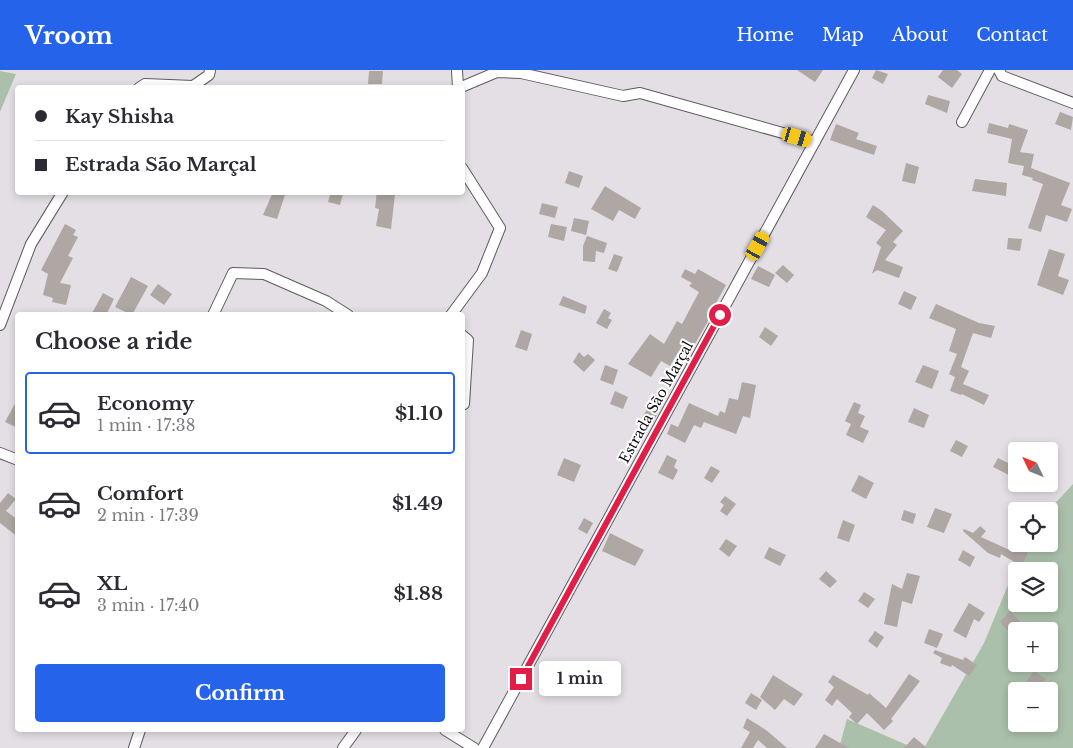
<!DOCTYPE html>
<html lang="en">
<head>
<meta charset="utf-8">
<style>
  :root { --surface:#fff; --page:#f2f2f3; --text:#2b2b33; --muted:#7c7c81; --line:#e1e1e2; --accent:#2563eb }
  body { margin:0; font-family:"Libre Baskerville",serif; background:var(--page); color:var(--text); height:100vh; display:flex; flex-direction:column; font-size:19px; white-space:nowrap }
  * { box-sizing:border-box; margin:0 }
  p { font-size:16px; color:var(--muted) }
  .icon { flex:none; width:28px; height:28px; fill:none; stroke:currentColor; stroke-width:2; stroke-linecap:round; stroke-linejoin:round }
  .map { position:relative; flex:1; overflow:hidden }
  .sheet { position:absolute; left:15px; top:242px; width:450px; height:420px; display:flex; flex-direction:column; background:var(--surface); border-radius:5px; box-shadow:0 2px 8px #0003 }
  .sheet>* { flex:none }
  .guide { position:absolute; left:15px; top:15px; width:450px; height:110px; border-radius:5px; box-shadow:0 2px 8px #0003; display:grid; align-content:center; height:110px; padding:0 20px; background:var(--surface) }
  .needle { width:32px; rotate:313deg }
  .fabs { position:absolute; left:1008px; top:372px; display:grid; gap:10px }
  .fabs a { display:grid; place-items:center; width:50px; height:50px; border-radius:5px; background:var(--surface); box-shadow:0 2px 8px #0003; font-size:25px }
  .end { position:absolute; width:22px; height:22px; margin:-11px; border:6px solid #e11d48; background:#fff; box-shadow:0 0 0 2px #fff }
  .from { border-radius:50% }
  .bubble { position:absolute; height:35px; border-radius:5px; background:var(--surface); box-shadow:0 2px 8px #0003; font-size:16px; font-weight:700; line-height:35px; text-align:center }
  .car { position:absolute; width:15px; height:30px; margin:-15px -8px; border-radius:6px; box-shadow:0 0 4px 1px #0007; background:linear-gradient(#f5c518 24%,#345 0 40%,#f5c518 0 76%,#345 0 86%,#f5c518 0) }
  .guide b { display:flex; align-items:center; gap:18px; height:48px; font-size:19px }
  .guide b+b { border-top:1px solid var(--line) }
  .guide i { width:12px; height:12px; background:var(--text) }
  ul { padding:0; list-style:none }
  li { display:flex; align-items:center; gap:15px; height:82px; margin:0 10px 8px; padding:0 10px; border:2px solid transparent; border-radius:5px }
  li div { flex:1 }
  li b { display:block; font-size:19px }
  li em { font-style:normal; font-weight:700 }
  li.current { border-color:var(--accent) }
  li>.icon { width:45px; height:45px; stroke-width:1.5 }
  h2 { padding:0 20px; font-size:22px; line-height:60px }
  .primary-button { display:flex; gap:10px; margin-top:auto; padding:10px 20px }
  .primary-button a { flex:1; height:58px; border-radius:5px; background:var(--accent); color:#fff; font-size:20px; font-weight:700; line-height:58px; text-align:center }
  header { display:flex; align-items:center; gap:30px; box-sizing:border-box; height:70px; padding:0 25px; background:var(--accent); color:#fff }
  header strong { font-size:24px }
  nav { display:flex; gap:28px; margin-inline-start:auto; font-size:18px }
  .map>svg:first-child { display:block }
</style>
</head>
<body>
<header>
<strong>Vroom</strong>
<nav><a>Home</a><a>Map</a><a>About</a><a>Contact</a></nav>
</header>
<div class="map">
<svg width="1073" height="678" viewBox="0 0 1073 678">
  <rect width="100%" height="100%" fill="#e3dfe5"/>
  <!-- green -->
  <path fill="#aac0aa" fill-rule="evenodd" d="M0 1 16 4 0 42Z
    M1073 414V678H924L984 573 1025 474H1049L1048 441ZM1016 501H1049V534H1016ZM1016 561H1049V594H1016ZM1016 621H1049V654H1016Z
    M847 649 914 678H839Z"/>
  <!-- building -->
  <path fill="#aea7a3" d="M797 0H823L815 12Z
    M876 0 888 4 883 14 872 8Z
    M943 0H957L962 4 952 18 938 7Z
    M369 1H383L382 14H368Z
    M928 25 950 31 947 43 925 34Z
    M1060 42 1073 47 1071 60 1055 54Z
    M989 53 1008 58 1009 54 1028 60 1020 82 1034 84 1031 98 1070 113 1061 135 1072 139 1067 152 1046 145 1041 162 1028 158 1043 114 1032 110 1033 108 1022 105 1024 96 1008 93 1012 69 987 63Z
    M836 54 859 63 856 69 877 76 874 85 830 70Z
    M906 93 919 97 915 114 902 111Z
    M569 101 583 106 579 118 565 113Z
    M975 109 1007 113 1006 126 972 121Z
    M605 116 641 138 635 149 619 140 613 151 591 139Z
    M273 122H286L277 149 263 145Z
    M331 122 343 124 340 135 328 132Z
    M377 122 395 124 391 159 376 156 379 139 375 138Z
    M542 133 558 137 555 148 539 144Z
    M873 135 882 141 903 161 893 172 897 175 885 190 903 197 899 208 877 200 872 204 881 177 876 173 886 160 866 147Z
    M574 148 589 151 586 165 571 161Z
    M65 154 76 160 73 165 78 167 68 186 73 188 60 213 71 215 66 235 52 232 53 228 43 225 48 204 41 200Z
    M551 154 567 157 564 171 548 167Z
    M587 166 607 173 604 183 596 181 595 192 583 191V176Z
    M1008 168 1022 169 1020 181 1007 179Z
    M1049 179 1065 184 1058 206 1069 210 1063 225 1037 215Z
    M614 184 623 187 617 202 608 199Z
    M783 195 794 205 787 213 775 203Z
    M758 196 775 205 769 217 751 209Z
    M685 199 695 204 698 199 726 215 716 233 718 234 689 284 680 279 670 296 661 291 651 307 628 294 650 264 664 274 677 251 682 254 699 222 689 216 692 213 681 207Z
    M131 207 148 216 132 245 115 237Z
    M158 214 172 224 164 235 150 225Z
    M904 221 917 227 911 240 898 234Z
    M103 223 114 229 106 245H91Z
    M563 226 587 236 585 244 559 235Z
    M936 234 979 253 995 256 991 268 973 263 961 297 969 301 963 314 989 325 984 335 962 324 961 325 950 321 955 307 949 304 957 284 949 281 956 259 929 248Z
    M604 239 611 243 608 248 612 250 607 259 596 253Z
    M765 257 778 266 771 276 759 267Z
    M521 260 532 264 527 281 515 277Z
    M579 282 584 287 588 284 595 290 584 302 573 292Z
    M605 295 618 300 613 315 600 310Z
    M923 295 939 301 932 319 915 312Z
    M742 312 756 315 750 348 743 346 736 364 704 352 701 358 694 355 685 373 667 364 671 354 678 357 689 333 718 346 720 341 725 343 729 328 738 330Z
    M615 321 628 327 623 339 610 334Z
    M18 328V358L5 352Z
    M854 332 861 335 858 343 865 346 860 357 869 361 863 373 846 365 851 354 845 351Z
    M650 335 659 341 653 352 643 346Z
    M914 338 929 345 924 358 908 352Z
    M956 370 968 376 962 387 950 381Z
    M667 385 677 390 674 397 678 400 673 410 658 403Z
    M564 388 581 395 574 412 557 405Z
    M998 388 1016 397 1011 406 993 397Z
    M711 396 720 401 712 413 704 408Z
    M859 405 874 413 866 429 851 421Z
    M8 423 16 429 6 441 18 450V467L0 453V433Z
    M725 426 736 434 727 446 720 441 724 435 720 432Z
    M935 438 952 444 944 463 927 457Z
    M904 440 916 444 913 454 901 450Z
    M584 448 593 453 587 464 578 459Z
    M843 450 855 455 849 472 837 468Z
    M980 456 986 461 981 467 1014 482 1017 476 1028 483 1021 496 1001 484 1000 488 988 483 963 461 964 459 973 463Z
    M610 463 644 480 635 496 602 481Z
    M726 469 737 476 729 487 719 479Z
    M769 477 786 485 780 496 764 488Z
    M963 480 975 487 970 497 958 490Z
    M826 501 837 511 830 518 819 509Z
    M907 503 920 506 912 534 902 531 897 557 884 554 892 514 902 519Z
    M864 522 875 529 868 538 858 531Z
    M969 533 985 543 979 552 974 549 966 568 953 561Z
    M1010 541 1020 551 1009 562 1000 552Z
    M929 559 943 564 937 578 924 573Z
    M875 561 884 567 877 578 868 571Z
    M935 580 963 590 965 587 977 595 969 606 952 595 951 597 940 593 942 588 933 583Z
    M1034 601 1046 609 1038 619 1027 611Z
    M909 604 920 611 891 649 893 651 884 660 867 643 857 654 849 647 852 643 837 629 832 636 825 630 834 617 828 612 833 605 868 625 869 623 886 638Z
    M773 605 803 624 794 636 784 629 775 640 760 627Z
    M751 623 762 630 756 640 745 633Z
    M747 648 766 660 787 678H767L758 670 753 678H741L750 662 743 658Z
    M824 664 849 678H815Z
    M914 667 927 678H904Z"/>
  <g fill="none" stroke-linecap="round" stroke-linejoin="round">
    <!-- minor casing -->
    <g stroke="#5f5b60" stroke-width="12">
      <path id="minor" d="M457 0 458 18
        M999 0 1002 6 1073 33
        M139 18 145 14 193 16 209 5 210 0
        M459 18 497 2 521 3 623 26 640 23 815 72
        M962 52 990 0
        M213 245 233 203 264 204 326 231 348 245
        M451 245 482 203 500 158 462 98
        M0 255 31 174 63 122
        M462 265 468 270 464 334
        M0 383 18 390
        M445 660 474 678
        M134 678 140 660
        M343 678 356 660
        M483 678 854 0"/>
    </g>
    <!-- minor -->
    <use href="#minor" stroke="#fff" stroke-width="10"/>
  </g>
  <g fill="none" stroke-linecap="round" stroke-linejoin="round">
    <!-- route -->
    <path stroke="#e11d48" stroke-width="6" d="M521 609 720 245"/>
  </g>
  <g text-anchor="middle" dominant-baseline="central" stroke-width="4" stroke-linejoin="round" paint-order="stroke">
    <!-- street labels -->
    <g font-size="14" fill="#0e0c0e" stroke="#fff">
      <text transform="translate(656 332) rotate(-61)">Estrada São Marçal</text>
    </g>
  </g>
</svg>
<div class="fabs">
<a><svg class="needle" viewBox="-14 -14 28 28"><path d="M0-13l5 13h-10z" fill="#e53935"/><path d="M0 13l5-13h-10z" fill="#7c7c81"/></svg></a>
<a><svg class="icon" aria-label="locate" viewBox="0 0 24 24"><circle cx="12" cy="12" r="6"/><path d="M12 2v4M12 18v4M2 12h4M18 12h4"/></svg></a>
<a><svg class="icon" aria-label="layers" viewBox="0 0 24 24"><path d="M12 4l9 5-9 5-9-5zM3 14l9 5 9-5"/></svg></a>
<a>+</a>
<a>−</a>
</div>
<i class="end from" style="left:720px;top:245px"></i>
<i class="end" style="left:521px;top:609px"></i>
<div class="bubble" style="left:539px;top:591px;width:82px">1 min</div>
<i class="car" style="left:797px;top:67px;rotate:106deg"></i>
<i class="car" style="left:758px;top:176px;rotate:29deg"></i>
<div class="guide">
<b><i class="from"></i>Kay Shisha</b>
<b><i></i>Estrada São Marçal</b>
</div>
<section class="sheet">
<h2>Choose a ride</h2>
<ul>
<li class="current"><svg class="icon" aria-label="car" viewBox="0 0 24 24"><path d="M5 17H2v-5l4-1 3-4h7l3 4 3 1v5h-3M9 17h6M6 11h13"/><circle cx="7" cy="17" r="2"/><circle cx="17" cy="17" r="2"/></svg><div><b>Economy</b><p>1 min · 17:38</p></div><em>$1.10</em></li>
<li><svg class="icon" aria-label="car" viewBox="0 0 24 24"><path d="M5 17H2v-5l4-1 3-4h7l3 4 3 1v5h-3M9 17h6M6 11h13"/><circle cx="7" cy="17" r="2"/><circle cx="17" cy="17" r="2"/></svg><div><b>Comfort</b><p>2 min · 17:39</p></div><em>$1.49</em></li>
<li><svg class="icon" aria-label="car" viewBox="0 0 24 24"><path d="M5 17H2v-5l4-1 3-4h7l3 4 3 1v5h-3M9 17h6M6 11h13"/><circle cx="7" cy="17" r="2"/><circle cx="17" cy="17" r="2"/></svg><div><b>XL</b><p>3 min · 17:40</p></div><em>$1.88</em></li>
</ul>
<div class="primary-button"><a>Confirm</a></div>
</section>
</div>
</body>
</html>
